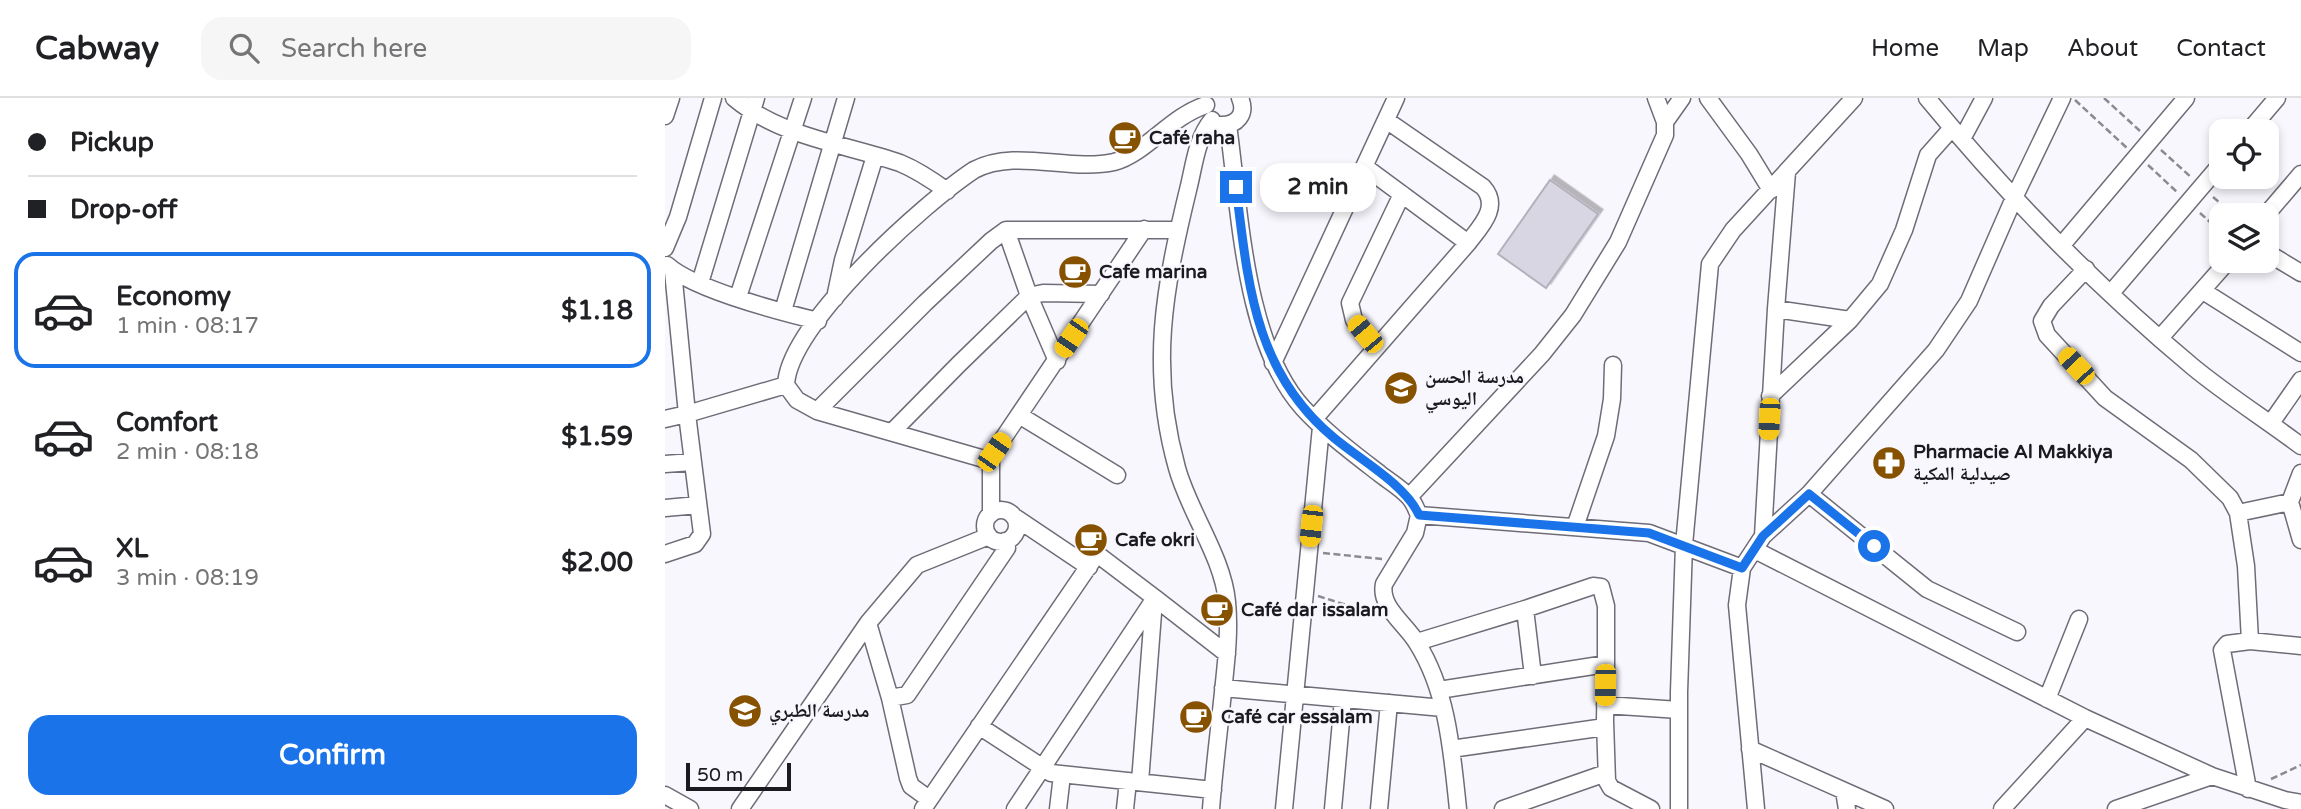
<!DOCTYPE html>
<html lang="en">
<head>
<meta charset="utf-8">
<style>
  :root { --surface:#fff; --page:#f6f6f6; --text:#202124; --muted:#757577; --line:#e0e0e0; --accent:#1a73e8 }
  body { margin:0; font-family:"Varela Round","Noto Naskh Arabic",sans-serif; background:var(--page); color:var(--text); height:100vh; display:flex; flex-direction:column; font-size:26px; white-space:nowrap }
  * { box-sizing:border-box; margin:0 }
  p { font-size:23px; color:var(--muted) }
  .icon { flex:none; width:38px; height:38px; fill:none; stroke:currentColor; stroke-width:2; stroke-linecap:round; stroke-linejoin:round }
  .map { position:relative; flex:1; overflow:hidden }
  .sheet { display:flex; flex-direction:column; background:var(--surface); width:665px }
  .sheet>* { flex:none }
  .banner { display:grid; align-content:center; height:154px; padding:0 28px; background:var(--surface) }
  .tools { position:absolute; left:1544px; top:21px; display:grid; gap:14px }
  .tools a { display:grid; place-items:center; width:70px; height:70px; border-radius:14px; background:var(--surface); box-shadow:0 4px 10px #0003; font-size:35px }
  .scale { position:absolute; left:21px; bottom:18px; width:105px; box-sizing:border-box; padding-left:7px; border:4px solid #1b1a1e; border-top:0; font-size:19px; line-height:24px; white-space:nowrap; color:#1b1a1e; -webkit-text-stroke:5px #f9f7fe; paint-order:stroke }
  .end { position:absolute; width:32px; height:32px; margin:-16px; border:9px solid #1a73e8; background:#fff; box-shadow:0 0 0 4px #fff }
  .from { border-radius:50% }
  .bubble { position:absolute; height:49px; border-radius:21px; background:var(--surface); box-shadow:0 4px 10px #0003; font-size:23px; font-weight:800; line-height:49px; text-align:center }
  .car { position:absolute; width:21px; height:42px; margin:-21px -10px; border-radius:9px; box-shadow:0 0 5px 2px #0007; background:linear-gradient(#f5c518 24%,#345 0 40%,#f5c518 0 76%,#345 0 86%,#f5c518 0) }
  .banner b { display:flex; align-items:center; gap:24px; height:66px; font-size:26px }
  .banner b+b { border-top:2px solid var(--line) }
  .banner i { width:18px; height:18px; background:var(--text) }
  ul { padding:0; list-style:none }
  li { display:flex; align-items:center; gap:21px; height:116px; margin:0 14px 10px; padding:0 14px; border:4px solid transparent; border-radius:21px }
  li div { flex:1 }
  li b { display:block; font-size:26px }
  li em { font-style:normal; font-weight:800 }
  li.on { border-color:var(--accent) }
  li>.icon { width:63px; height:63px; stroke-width:1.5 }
  .primary-button { display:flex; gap:14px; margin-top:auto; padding:14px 28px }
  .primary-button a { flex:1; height:80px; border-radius:21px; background:var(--accent); color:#fff; font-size:28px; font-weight:800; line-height:80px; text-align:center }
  header { display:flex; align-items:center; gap:42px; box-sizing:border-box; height:98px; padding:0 35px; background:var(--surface); border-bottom:2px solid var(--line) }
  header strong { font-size:33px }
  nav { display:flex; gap:38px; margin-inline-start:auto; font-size:24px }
  .search { width:490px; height:63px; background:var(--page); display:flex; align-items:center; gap:18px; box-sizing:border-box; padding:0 24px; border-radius:21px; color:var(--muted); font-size:26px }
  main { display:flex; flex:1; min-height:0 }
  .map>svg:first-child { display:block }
</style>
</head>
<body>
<header>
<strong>Cabway</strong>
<div class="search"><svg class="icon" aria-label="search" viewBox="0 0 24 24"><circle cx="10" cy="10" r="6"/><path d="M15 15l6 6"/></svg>Search here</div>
<nav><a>Home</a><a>Map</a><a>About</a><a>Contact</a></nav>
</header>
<main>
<section class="sheet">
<div class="banner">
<b><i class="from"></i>Pickup</b>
<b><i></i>Drop-off</b>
</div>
<ul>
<li class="on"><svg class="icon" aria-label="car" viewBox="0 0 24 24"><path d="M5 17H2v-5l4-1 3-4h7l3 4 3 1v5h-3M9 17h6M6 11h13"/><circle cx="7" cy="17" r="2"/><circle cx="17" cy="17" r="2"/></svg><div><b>Economy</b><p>1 min · 08:17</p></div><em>$1.18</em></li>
<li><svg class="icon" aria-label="car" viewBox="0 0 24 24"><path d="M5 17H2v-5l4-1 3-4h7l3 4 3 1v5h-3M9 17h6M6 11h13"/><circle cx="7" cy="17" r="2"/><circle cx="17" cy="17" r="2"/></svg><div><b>Comfort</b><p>2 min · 08:18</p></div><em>$1.59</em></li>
<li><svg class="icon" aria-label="car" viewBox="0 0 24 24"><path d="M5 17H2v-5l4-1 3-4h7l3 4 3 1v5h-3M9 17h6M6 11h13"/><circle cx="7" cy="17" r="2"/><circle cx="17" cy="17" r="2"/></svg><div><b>XL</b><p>3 min · 08:19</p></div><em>$2.00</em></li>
</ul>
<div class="primary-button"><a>Confirm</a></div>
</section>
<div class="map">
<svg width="1636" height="711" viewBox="0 0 1636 711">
  <defs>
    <filter id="shadow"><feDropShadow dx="4.5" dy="-4.5" stdDeviation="0" flood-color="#0004"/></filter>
  </defs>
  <rect width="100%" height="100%" fill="#f9f7fe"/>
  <!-- building -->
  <path fill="#d9d6e3" stroke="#b4b1bd" stroke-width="2" filter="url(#shadow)" d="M885 82 933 116 881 190 833 156Z"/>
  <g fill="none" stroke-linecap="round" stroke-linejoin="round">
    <!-- minor casing -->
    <g stroke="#6f6c77" stroke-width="19">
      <path id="minor" d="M69 0C115 39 180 46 235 65 252 72 267 82 282 93
        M1043 0 1084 56 1106 92
        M1262 0C1342 97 1431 188 1528 269 1562 297 1600 321 1636 348
        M0 18 6 0
        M1000 24 1017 0
        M555 27C572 28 582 16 575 0
        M563 27C575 112 579 245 638 310 661 335 688 355 715 376 724 383 736 390 744 399 749 404 751 411 754 417L750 435 719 486C714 509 741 526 752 545 783 594 787 655 793 711
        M1584 33 1612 0
        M1297 41 1319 0
        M700 69 803 145
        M1601 117 1636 76
        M341 132 364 198 392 263
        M1396 148 1521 0
        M0 150 13 119 48 0
        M1601 154 1636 175
        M2 167C28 191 116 214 153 223
        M1421 171 1386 208 1377 223 1382 237 1440 300 1526 362 1565 400 1573 415 1581 468 1585 543
        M8 173 22 316 121 287C123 227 259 105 309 72 351 50 404 74 449 64 480 56 506 18 541 7
        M35 185 91 0
        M1538 193 1636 255
        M1446 195 1556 66
        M73 199 138 0
        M170 200 178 162 210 58
        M1111 211 1185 222
        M118 213 181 0
        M1495 240 1563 163
        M712 249 689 222 685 205 737 96
        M608 265 731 0
        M121 287 132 302 152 313 326 363
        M1105 298 1185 222 1215 186 1239 132 1263 57 1287 30
        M152 313 260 205 326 143 341 132H513
        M354 317 452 377
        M0 321 22 316 37 436 30 446 0 456
        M649 321 803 145C815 129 836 109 818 89L721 22
        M1606 325 1636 282
        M227 334 294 266 364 198 378 195 436 196
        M0 366 27 364
        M1636 375 1625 404 1636 442
        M1144 396 1262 491 1352 534
        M744 399 877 256 908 217 953 144 1000 37V24L991 0
        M0 410 33 407
        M320 428a16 16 0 1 1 32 0a16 16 0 1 1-32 0Z
        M1573 415 1625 404
        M326 416V363L329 354 479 131
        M754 417 984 435 1077 470
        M348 418 424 469
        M910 429 941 338 947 301 948 267
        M1098 438 1111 211 1122 74
        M1090 452 1420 620 1547 678 1620 702 1636 705
        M490 500 562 556
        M860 511 868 578
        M752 544 860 511 928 488 936 489 941 508V566L774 592
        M941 566 940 623 942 683 946 690 986 711
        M558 590 778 610
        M225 600 242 597 342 450 340 443
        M1382 601 1414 521
        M940 607 1014 612
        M314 628 386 675 548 692
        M786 651 940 629
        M1085 651 1220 711
        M475 684 489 502
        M1583 691 1557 552 1562 546 1585 543 1636 548
        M1179 693 1182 711
        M0 697 25 711
        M264 701 246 688 243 680 225 600 203 525 252 467 324 438
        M75 711 203 525
        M258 711 432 456 490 500 350 711
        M393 711 397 677
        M460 711 463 683
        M546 711C549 672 554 633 558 594 561 565 565 534 562 504 558 459 524 414 512 370 484 270 499 191 523 92 529 69 531 41 547 22
        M619 711 656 329
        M668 711 678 601
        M714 711 724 605
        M838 711 941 675
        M1014 711V594L1019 447 1045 166 1068 132 1189 0
        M1091 711 1072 507 1077 470 1098 438 1144 396 1271 252 1304 203 1349 100 1397 0
        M1337 711 1420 620
        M1451 711 1547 678"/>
    </g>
    <!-- path -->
    <path stroke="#8c8a90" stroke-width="2.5" stroke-dasharray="7 3.5" stroke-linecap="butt" d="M1439 0 1475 33
      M1410 2 1462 50
      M1496 52 1527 80
      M1483 67 1512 94
      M1548 99 1569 117
      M1535 115 1556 134
      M658 455 717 461
      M653 498 710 516
      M1606 681 1636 667"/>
    <!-- minor -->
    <use href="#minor" stroke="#fff" stroke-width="16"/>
  </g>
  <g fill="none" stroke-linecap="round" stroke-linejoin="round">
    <!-- route -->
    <path stroke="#1a73e8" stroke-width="9" d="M571 89C583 185 589 273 668 339 695 362 740 386 754 417L984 435 1077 470 1098 438 1144 396 1209 448"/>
  </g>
  <!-- icons -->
  <defs>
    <g id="cafe-disc" transform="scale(1.75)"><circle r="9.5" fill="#875200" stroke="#f9f7fe"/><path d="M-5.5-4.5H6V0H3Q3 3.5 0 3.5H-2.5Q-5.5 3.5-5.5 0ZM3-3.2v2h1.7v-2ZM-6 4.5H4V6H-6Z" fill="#fff"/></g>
    <g id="school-disc" transform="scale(1.75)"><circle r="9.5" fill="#875200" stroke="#f9f7fe"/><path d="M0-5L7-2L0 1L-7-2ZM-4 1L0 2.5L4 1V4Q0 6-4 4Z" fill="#fff"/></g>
    <g id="pharmacy-disc" transform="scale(1.75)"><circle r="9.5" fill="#875200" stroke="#f9f7fe"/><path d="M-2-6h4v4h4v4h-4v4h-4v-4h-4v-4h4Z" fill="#fff"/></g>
  </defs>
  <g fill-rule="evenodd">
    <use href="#cafe-disc" x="460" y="40"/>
    <use href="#cafe-disc" x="410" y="174"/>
    <use href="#school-disc" x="736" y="290"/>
    <use href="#pharmacy-disc" x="1224" y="365"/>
    <use href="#cafe-disc" x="426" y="442"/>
    <use href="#cafe-disc" x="552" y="512"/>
    <use href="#school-disc" x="80" y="613"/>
    <use href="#cafe-disc" x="531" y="619"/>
  </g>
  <g text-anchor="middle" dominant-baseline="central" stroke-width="5" stroke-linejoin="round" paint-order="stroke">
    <!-- poi labels -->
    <g font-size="19" font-weight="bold" fill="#1b1a1e" stroke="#f9f7fe" text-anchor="start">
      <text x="484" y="40">Café raha</text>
      <text x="434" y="174">Cafe marina</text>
      <text x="760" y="279">مدرسة الحسن<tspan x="760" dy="22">اليوسي</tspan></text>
      <text x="1248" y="354">Pharmacie Al Makkiya<tspan x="1248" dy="22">صيدلية المكية</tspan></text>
      <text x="450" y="442">Cafe okri</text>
      <text x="576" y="512">Café dar issalam</text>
      <text x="104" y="613">مدرسة الطبري</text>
      <text x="556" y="619">Café car essalam</text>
    </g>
  </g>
</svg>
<div class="tools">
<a><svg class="icon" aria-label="locate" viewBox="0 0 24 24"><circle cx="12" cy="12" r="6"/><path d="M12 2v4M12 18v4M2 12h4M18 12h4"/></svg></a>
<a><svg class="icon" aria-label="layers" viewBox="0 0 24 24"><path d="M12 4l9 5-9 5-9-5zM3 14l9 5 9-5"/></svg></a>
</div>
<div class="scale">50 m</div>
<i class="end from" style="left:1209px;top:448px"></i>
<i class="end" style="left:571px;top:89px"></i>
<div class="bubble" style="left:595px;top:65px;width:116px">2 min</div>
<i class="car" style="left:700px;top:236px;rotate:320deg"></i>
<i class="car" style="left:406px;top:240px;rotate:214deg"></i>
<i class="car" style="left:1411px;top:268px;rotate:317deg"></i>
<i class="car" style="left:1104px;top:321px;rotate:183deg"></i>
<i class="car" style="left:329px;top:354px;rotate:35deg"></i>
<i class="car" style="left:646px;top:428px;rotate:186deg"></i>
<i class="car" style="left:940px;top:587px;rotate:181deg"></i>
</div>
</main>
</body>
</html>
